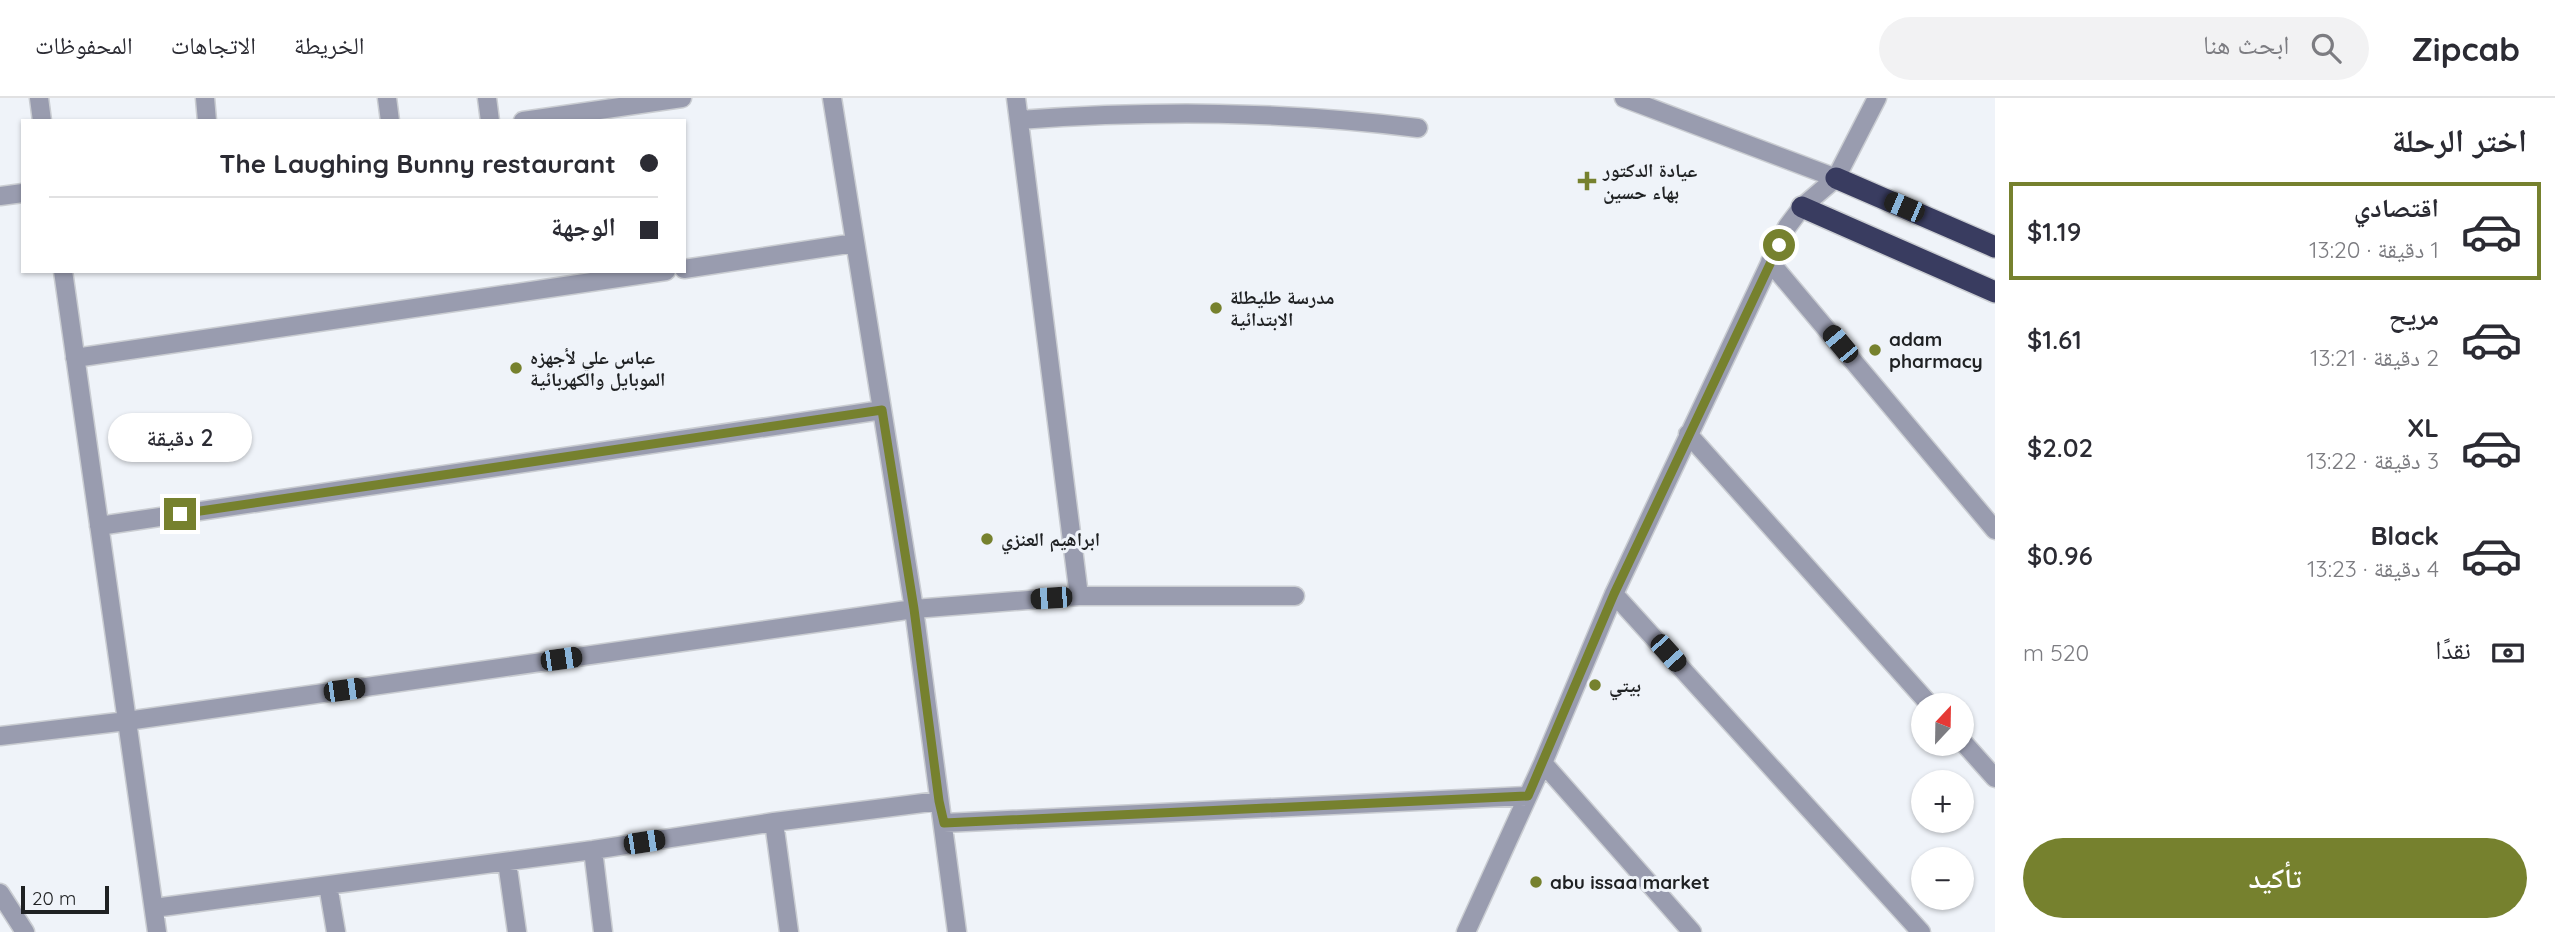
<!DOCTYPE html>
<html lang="ar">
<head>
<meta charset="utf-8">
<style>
  :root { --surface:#fff; --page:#f2f2f3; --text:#2b2b33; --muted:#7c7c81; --line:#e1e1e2; --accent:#76812e }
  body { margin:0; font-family:Quicksand,"Noto Naskh Arabic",sans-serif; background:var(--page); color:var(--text); direction:rtl; height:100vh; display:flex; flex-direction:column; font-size:26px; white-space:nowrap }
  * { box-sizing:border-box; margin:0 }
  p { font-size:23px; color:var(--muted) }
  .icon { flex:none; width:38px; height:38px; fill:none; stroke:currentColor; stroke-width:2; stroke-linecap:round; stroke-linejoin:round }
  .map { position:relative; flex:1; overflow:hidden; direction:ltr }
  .drawer { display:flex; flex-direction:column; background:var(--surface); width:560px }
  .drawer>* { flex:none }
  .hud { position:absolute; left:21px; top:21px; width:665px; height:154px; border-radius:0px; box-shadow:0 2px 5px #0004; direction:rtl; display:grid; align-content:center; height:154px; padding:0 28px; background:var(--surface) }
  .needle { width:46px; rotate:22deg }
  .fabs { position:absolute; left:1911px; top:595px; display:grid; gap:14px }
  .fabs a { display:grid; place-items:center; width:63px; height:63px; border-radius:50%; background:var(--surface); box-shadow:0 2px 5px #0004; font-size:35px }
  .scale { position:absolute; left:21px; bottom:18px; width:88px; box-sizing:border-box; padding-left:7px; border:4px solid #1f2123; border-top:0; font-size:19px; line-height:24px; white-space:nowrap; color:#1f2123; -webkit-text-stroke:5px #eff3f9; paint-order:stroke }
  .end { position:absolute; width:32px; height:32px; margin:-16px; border:9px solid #76812e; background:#fff; box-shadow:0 0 0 4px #fff }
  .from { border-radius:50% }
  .bubble { position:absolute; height:49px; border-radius:24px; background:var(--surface); box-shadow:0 2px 5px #0004; font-size:23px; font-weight:600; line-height:49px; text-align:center; direction:rtl }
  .car { position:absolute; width:21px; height:42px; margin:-21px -10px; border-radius:9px; box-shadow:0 0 5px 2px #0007; background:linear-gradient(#222 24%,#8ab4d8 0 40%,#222 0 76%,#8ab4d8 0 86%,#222 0) }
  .hud b { display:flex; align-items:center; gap:24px; height:66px; font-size:26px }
  .hud b+b { border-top:2px solid var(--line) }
  .hud i { width:18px; height:18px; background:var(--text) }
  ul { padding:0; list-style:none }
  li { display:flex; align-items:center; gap:21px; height:98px; margin:0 14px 10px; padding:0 14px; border:4px solid transparent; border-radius:0px }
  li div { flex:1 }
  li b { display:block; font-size:26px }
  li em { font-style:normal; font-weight:600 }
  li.active { border-color:var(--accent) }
  li>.icon { width:63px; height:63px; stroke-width:1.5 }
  h2 { padding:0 28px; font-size:32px; line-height:84px }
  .pay { display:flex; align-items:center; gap:18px; height:77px; padding:0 28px; font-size:26px }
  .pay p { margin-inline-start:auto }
  .primary-button { display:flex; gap:14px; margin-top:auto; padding:14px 28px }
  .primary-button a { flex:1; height:80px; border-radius:42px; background:var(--accent); color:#fff; font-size:28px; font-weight:600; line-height:80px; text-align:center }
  header { display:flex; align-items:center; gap:42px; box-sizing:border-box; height:98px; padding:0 35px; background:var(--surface); border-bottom:2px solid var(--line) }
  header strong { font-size:33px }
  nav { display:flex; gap:38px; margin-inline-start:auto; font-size:24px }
  .search { width:490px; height:63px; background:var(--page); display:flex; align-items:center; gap:18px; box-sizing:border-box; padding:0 24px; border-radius:38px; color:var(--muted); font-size:26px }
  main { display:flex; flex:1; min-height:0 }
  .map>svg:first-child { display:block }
</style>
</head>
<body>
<header>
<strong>Zipcab</strong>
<div class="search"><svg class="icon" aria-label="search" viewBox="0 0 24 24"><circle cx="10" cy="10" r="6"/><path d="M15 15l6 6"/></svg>ابحث هنا</div>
<nav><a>الخريطة</a><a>الاتجاهات</a><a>المحفوظات</a></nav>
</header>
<main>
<section class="drawer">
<h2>اختر الرحلة</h2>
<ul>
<li class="active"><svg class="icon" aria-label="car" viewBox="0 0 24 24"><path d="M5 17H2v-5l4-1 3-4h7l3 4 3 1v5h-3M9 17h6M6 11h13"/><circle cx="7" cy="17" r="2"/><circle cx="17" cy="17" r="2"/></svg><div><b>اقتصادي</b><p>1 دقيقة · 13:20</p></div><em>$1.19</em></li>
<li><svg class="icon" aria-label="car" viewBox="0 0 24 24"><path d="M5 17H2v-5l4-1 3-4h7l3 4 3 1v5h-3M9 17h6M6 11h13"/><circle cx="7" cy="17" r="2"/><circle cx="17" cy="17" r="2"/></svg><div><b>مريح</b><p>2 دقيقة · 13:21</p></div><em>$1.61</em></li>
<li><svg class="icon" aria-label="car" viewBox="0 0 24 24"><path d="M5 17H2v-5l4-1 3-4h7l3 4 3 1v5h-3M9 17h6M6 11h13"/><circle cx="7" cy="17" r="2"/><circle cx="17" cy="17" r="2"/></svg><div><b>XL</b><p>3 دقيقة · 13:22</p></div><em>$2.02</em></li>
<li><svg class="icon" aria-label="car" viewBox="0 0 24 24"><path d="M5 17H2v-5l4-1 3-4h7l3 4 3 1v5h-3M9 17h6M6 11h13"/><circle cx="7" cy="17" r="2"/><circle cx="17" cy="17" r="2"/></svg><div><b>Black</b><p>4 دقيقة · 13:23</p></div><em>$0.96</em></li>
</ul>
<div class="pay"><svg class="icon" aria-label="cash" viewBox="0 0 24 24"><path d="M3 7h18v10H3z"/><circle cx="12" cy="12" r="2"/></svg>نقدًا<p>520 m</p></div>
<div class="primary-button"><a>تأكيد</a></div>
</section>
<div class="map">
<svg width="1995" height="834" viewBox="0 0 1995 834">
  <rect width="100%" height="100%" fill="#eff3f9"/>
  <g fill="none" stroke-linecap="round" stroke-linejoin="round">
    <!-- minor casing -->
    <g stroke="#cacdd2" stroke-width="21">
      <path id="minor" d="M39 0 42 23
        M205 0 207 23
        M387 0 390 23
        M487 0 490 23
        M832 0 914 511 957 834
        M1016 0 1079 498
        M1624 0 1836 80
        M1019 22C1157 12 1281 13 1418 30
        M523 23 682 0
        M0 98 23 95
        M1770 164 1995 432
        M684 171 855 145
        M63 173 157 834
        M75 260 666 173
        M1688 336 1930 607
        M99 428 882 312
        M1614 496 1921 834
        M0 638 127 623 914 511 1079 498H1295
        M1962 643 1995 680
        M1543 665 1692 834
        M774 724 789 834
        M944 725 1528 698
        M593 752 603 834
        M507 764 517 834
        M328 787 336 834
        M0 795 25 834
        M154 810 593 752 774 724 939 703
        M1466 834 1543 665 1614 496 1787 129 1802 109 1836 80 1877 0"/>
    </g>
    <!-- highway casing -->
    <g stroke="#cacdd2" stroke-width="24">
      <path id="highway" d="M1836 80 1995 149
        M1802 109 1995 194"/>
    </g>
    <!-- minor -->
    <use href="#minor" stroke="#999caf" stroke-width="18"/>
    <!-- highway -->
    <use href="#highway" stroke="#393c60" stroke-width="21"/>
  </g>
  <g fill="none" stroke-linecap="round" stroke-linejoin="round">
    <!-- route -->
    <path stroke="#76812e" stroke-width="9" d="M180 416 882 312 914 511 939 703 944 725 1528 698 1614 496 1779 147"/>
  </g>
  <!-- markers -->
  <g fill="#76812e" stroke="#eff3f9" stroke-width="2.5">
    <path d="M1583.5 72.5h7v7h7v7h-7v7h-7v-7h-7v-7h7z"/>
    <circle cx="1216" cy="210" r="7"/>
    <circle cx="1875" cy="252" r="7"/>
    <circle cx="516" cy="270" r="7"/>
    <circle cx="987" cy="441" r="7"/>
    <circle cx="1595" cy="587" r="7"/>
    <circle cx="1536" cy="784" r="7"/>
  </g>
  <g text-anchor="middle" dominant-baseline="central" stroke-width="6" stroke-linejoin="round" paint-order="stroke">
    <!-- poi labels -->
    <g font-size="19" font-weight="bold" fill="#1f2123" stroke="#eff3f9" text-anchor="start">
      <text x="1603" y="72">عيادة الدكتور<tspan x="1603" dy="22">بهاء حسين</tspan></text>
      <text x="1230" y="199">مدرسة طليطلة<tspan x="1230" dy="22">الابتدائية</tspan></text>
      <text x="1889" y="241">adam<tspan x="1889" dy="22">pharmacy</tspan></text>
      <text x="530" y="259">عباس علي لأجهزه<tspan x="530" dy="22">الموبايل والكهربائية</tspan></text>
      <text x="1001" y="441">ابراهيم العنزي</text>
      <text x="1609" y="587">بيتي</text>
      <text x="1550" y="784">abu issaa market</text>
    </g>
  </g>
</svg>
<div class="fabs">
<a><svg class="needle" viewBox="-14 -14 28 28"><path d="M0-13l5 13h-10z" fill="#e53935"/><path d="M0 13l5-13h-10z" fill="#7c7c81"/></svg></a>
<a>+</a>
<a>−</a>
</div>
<div class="scale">20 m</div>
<i class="end from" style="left:1779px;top:147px"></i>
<i class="end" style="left:180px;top:416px"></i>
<div class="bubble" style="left:108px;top:315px;width:144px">2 دقيقة</div>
<i class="car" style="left:1904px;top:109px;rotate:293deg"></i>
<i class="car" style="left:1840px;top:246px;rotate:320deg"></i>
<i class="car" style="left:1051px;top:500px;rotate:266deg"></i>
<i class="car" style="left:1668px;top:555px;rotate:138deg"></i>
<i class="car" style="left:561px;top:561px;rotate:82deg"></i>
<i class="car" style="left:344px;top:592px;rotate:82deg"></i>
<i class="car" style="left:644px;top:744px;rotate:81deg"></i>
<div class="hud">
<b><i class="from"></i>The Laughing Bunny restaurant</b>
<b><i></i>الوجهة</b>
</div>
</div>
</main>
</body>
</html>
